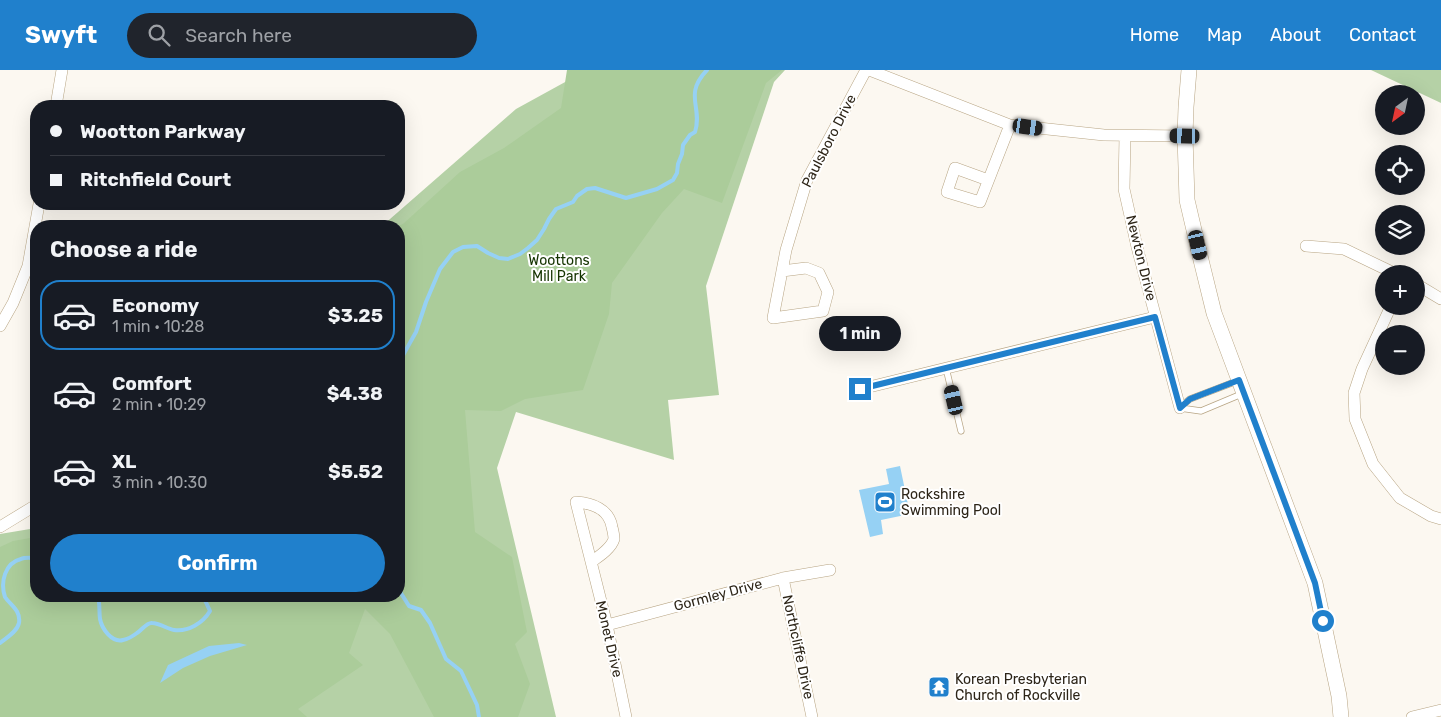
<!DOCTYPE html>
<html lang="en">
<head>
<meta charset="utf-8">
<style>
  :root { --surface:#171b24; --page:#20242c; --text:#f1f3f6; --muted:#9ea1a6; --line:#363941; --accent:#2080cc }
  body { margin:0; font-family:Rubik,sans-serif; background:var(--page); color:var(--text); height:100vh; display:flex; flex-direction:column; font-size:19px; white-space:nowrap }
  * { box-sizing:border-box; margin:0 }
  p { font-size:16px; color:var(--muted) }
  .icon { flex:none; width:28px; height:28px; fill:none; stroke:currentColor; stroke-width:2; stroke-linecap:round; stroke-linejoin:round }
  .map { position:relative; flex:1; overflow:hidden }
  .drawer { position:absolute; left:30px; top:150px; width:375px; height:382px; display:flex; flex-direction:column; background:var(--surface); border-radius:20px; box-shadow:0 5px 20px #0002 }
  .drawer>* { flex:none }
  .banner { position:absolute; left:30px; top:30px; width:375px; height:110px; border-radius:20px; box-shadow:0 5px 20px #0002; display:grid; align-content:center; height:110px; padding:0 20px; background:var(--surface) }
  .needle { width:32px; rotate:213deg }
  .controls { position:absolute; left:1375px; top:15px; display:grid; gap:10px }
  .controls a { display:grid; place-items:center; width:50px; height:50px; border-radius:50%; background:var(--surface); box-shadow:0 5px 20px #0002; font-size:25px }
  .end { position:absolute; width:22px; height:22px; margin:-11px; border:6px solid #2080cc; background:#fff; box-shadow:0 0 0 2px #fff }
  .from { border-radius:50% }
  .bubble { position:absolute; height:35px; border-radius:18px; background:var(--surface); box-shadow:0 5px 20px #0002; font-size:16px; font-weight:700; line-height:35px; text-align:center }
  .car { position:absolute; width:15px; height:30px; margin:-15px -8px; border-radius:6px; box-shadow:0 0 4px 1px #0007; background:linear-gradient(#222 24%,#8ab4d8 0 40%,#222 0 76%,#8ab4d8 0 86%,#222 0) }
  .banner b { display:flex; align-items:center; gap:18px; height:48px; font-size:19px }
  .banner b+b { border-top:1px solid var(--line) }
  .banner i { width:12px; height:12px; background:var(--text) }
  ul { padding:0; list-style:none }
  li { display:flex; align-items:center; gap:15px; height:70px; margin:0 10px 8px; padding:0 10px; border:2px solid transparent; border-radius:20px }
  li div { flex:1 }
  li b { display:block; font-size:19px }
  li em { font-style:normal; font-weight:700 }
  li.selected { border-color:var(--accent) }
  li>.icon { width:45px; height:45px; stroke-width:1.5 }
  h2 { padding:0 20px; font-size:22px; line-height:60px }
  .cta { display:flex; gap:10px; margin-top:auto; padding:10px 20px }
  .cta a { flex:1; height:58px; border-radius:30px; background:var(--accent); color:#fff; font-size:20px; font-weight:700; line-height:58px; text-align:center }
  header { display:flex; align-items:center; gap:30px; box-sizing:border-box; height:70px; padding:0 25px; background:var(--accent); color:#fff }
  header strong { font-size:24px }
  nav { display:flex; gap:28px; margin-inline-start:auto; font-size:18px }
  .search { width:350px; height:45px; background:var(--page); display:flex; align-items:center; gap:12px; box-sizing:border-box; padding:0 18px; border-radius:28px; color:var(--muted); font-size:19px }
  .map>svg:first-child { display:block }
</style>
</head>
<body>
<header>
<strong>Swyft</strong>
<div class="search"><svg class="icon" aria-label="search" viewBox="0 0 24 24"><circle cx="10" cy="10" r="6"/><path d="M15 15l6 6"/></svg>Search here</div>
<nav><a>Home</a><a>Map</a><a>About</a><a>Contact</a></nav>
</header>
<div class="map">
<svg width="1441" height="647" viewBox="0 0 1441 647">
  <rect width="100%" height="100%" fill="#fcf8f1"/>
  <!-- green -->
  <path fill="#b5d1a6" d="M587 0H785L774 12 706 216 719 325 668 330 674 390 516 342 497 398 556 647H0V464L36 458V526H399V156H382L516 39Z
    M1371 0H1441V33Z"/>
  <!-- forest -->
  <path fill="#abcc9a" d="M567 0H782L766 13 722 133 684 119 662 143 612 213 609 244 583 320 525 329 501 341 465 340 475 462 512 487 527 562 515 574 530 614 518 647H434L390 564 365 539 349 583 363 595 298 639 307 647H0V477L13 471 36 467V526H399L398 156 403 154 460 102 504 78 561 38Z"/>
  <!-- water -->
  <path fill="#96d1f4" d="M900 396 910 444 881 450 883 464 870 467 859 420 889 414 886 399Z
    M239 573 247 575 210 586 183 598 160 613 168 595 209 576Z"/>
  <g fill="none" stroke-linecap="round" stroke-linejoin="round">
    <!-- stream -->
    <path stroke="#96d1f4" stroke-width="4" d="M399 297 402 287 416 262 426 232 440 199 453 182 463 177 477 176 488 183 499 188 508 189 520 184 528 178 537 170 544 159 549 149 556 139 573 132 577 126 587 119 595 118 626 128 657 119 673 110 677 103 678 94 682 84 683 75 690 65 695 62C703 37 683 25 707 0
      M399 520 409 536 421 540 430 553 446 589 461 601 477 635 479 647
      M98 526C100 534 99 542 100 549 102 559 112 573 123 570 128 569 133 566 137 563 142 560 147 552 152 553 160 553 167 559 174 560 188 562 203 553 210 541L203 526
      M0 573C6 568 17 562 19 553 21 540 10 535 5 527 0 512 5 493 21 489 25 487 31 488 36 488"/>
    <!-- lane casing -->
    <g stroke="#b8a584" stroke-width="7">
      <path id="lane" d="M946 298 961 361
        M1180 337 1190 329 1237 311
        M1180 338 1201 341 1244 323"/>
    </g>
    <!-- street casing -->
    <g stroke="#b8a584" stroke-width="12">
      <path id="street" d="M869 0 1010 55 1104 65 1185 66
        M56 36 62 0
        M1125 66 1124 119 1137 177 1180 338
        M988 110 955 98 947 122 980 132 1010 55
        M1306 176 1344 179 1396 204
        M782 201 806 198 819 203 828 222 823 241 773 248 786 180 807 110 866 0
        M1416 214 1441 229
        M1391 236 1362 299 1354 323 1355 349 1373 394 1400 428 1431 446 1441 449
        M0 256 13 233 28 196 39 134
        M861 319 1155 247
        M0 457 36 435
        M591 492C598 487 611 479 614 469 614 466 613 461 612 457 609 439 592 433 576 432L607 555 626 647
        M783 508 812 647
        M607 555 783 508 830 500
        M1412 647 1441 640"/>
    </g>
    <!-- secondary casing -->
    <g stroke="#b8a584" stroke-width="16">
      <path id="secondary" d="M1189 0 1186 37 1185 66 1187 130 1201 190 1214 243 1315 513 1339 626 1341 647"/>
    </g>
    <!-- lane -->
    <use href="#lane" stroke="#fff" stroke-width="5.5"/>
    <!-- street -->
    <use href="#street" stroke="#fff" stroke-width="11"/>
    <!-- secondary -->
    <use href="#secondary" stroke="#fff" stroke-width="15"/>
  </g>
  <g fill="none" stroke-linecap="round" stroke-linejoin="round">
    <!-- route -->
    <path stroke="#2080cc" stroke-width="6" d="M860 319 1155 247 1180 338 1190 329 1239 310 1315 513 1323 551"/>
  </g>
  <!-- icons -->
  <defs>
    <g id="stadium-square" transform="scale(1.125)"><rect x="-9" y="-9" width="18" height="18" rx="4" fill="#2080cc" stroke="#fff"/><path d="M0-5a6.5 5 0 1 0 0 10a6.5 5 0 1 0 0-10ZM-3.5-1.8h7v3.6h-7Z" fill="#fff"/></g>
    <g id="temple-square" transform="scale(1.125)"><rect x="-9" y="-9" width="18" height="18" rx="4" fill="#2080cc" stroke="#fff"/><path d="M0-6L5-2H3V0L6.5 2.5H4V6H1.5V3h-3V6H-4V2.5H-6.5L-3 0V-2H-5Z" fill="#fff"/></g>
  </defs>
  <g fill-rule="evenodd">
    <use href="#stadium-square" x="885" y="432"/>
    <use href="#temple-square" x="939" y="617"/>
  </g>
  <g text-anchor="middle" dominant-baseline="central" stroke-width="4" stroke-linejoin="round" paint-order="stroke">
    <!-- street labels -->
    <g font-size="14" fill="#2d2518" stroke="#fff">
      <text transform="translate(829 71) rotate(-63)">Paulsboro Drive</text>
      <text transform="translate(1141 188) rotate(76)">Newton Drive</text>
      <text transform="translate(718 525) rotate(-15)">Gormley Drive</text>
      <text transform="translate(609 569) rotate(77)">Monet Drive</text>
      <text transform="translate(798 577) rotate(78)">Northcliffe Drive</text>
    </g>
    <!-- park labels -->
    <g font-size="14" fill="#153400" stroke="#fff">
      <text x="559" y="190">Woottons<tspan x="559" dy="16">Mill Park</tspan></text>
    </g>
    <!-- poi labels -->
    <g font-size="14" fill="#2d2518" stroke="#fff" text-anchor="start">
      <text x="901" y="424">Rockshire<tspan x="901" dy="16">Swimming Pool</tspan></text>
      <text x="955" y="609">Korean Presbyterian<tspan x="955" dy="16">Church of Rockville</tspan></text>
    </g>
  </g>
</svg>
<div class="controls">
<a><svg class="needle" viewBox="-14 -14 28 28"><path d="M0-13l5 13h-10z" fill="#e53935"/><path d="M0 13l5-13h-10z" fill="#9ea1a6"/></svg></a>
<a><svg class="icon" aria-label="locate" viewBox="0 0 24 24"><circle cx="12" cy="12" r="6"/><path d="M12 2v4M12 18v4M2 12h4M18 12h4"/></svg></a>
<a><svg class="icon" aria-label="layers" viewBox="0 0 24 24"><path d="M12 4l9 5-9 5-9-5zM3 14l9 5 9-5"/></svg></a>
<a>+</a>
<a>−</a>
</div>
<i class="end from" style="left:1323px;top:551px"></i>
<i class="end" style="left:860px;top:319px"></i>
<div class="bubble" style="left:819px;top:246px;width:82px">1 min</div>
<i class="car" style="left:1028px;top:57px;rotate:98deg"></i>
<i class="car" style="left:1185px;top:66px;rotate:271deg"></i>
<i class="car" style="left:1198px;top:175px;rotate:167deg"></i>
<i class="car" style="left:954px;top:330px;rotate:347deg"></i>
<div class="banner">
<b><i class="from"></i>Wootton Parkway</b>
<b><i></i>Ritchfield Court</b>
</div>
<section class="drawer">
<h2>Choose a ride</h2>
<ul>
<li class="selected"><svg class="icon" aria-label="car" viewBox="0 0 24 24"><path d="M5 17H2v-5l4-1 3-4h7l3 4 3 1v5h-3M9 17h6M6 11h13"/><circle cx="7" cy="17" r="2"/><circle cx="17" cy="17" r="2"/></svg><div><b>Economy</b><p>1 min · 10:28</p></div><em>$3.25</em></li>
<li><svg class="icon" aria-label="car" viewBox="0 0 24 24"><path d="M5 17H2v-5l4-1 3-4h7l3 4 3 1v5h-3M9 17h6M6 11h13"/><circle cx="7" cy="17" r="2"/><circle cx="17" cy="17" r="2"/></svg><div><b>Comfort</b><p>2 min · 10:29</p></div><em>$4.38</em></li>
<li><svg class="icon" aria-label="car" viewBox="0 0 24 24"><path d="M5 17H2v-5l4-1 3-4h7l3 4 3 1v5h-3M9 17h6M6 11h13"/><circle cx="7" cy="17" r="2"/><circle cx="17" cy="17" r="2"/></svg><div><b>XL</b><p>3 min · 10:30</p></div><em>$5.52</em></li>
</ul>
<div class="cta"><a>Confirm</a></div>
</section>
</div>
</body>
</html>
